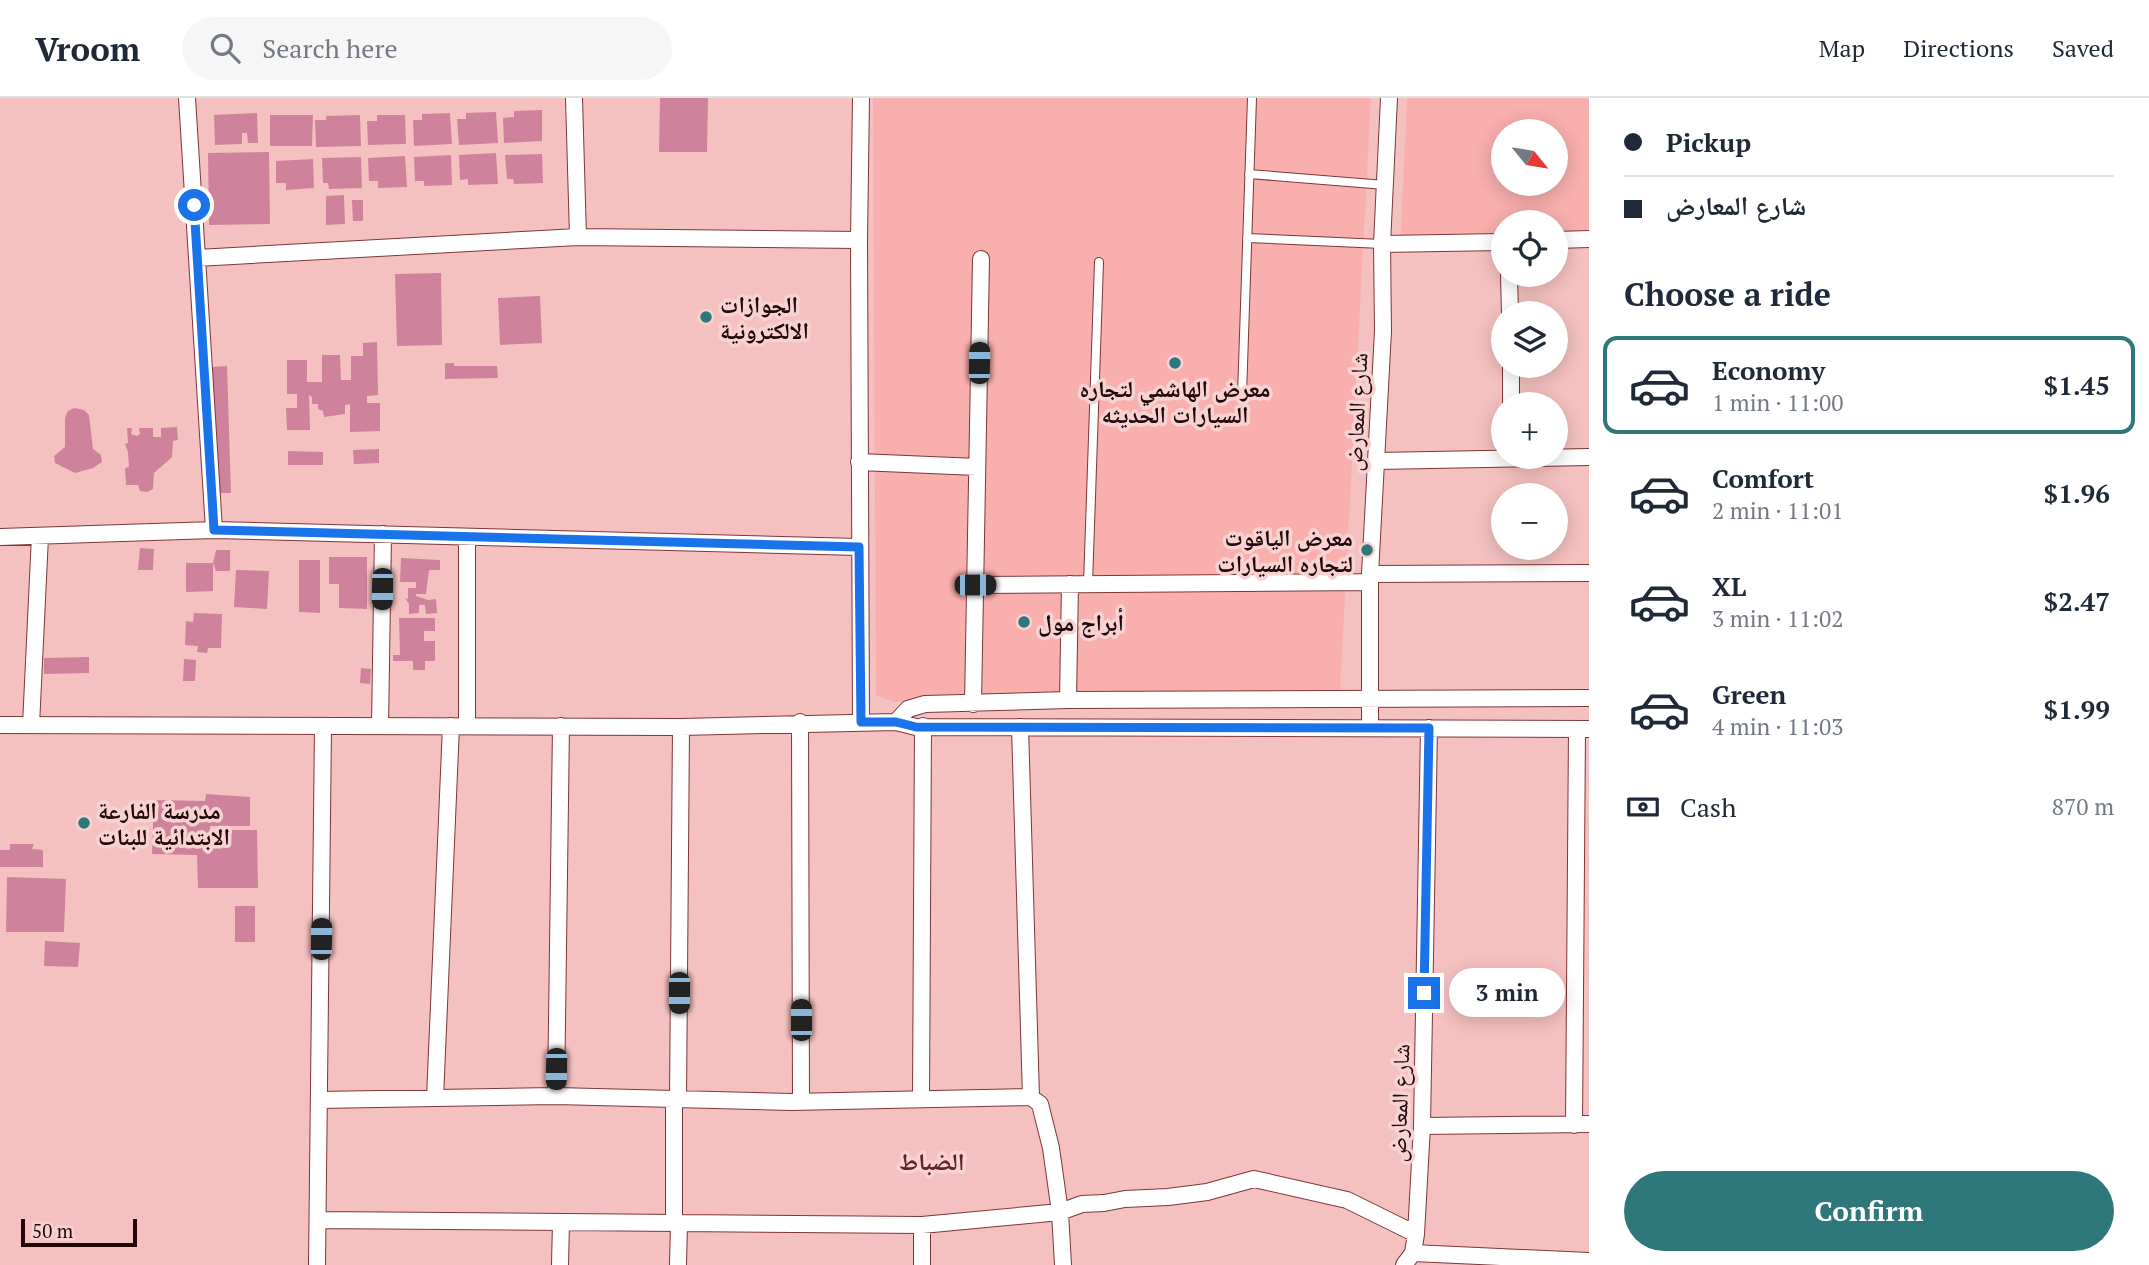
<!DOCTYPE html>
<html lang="en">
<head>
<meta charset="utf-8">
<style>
  :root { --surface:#fff; --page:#f6f6f7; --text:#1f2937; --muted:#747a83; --line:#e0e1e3; --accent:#2e787b }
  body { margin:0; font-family:"PT Serif","Noto Naskh Arabic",serif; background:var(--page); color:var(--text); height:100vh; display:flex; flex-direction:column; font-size:26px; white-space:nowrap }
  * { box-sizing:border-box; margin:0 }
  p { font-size:23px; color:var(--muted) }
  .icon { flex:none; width:38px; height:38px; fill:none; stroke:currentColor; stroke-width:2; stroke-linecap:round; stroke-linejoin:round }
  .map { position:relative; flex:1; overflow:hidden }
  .sheet { display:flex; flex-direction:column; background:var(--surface); width:560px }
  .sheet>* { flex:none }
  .guide { display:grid; align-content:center; height:154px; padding:0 35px; background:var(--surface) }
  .needle { width:46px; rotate:120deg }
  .controls { position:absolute; left:1491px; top:21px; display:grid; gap:14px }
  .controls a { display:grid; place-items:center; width:77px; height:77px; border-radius:50%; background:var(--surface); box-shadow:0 4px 18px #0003; font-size:35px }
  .scale { position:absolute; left:21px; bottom:18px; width:116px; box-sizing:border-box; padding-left:7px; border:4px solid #220608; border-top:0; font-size:19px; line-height:24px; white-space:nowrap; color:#220608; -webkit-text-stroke:5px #f6d3d2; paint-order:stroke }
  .end { position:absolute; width:32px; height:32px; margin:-16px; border:9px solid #1a73e8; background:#fff; box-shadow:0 0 0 4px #fff }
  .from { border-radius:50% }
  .bubble { position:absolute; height:49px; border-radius:24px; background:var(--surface); box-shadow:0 4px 18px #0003; font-size:23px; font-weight:600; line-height:49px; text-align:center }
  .car { position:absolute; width:21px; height:42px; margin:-21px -10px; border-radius:9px; box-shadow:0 0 5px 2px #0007; background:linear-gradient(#222 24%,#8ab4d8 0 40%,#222 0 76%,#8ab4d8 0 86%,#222 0) }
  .guide b { display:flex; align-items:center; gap:24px; height:66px; font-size:26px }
  .guide b+b { border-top:2px solid var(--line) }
  .guide i { width:18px; height:18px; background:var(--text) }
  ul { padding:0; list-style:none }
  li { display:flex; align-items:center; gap:21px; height:98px; margin:0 14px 10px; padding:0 21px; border:4px solid transparent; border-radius:14px }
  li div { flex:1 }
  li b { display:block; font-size:26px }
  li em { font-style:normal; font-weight:600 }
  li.on { border-color:var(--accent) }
  li>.icon { width:63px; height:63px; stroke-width:1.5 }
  h2 { padding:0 35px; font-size:32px; line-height:84px }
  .pay { display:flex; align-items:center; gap:18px; height:77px; padding:0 35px; font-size:26px }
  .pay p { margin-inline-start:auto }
  .button { display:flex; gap:14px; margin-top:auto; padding:14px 35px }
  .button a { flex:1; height:80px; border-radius:42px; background:var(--accent); color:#fff; font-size:28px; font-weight:600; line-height:80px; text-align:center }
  header { display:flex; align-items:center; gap:42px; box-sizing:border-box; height:98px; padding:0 35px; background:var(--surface); border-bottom:2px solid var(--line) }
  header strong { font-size:33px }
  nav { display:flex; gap:38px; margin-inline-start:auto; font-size:24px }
  .search { width:490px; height:63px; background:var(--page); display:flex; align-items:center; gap:18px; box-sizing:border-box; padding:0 24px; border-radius:38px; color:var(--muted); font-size:26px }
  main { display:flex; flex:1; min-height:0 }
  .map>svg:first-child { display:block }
</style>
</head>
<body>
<header>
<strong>Vroom</strong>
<div class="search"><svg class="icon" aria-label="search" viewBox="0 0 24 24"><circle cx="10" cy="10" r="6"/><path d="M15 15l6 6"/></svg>Search here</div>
<nav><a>Map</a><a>Directions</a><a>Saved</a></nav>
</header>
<main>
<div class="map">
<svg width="1589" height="1167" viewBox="0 0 1589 1167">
  <rect width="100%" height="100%" fill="#f5c1c0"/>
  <!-- built -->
  <path fill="#f8afae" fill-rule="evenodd" d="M873 0H1371L1340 593 894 604 876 597Z
    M1407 0H1589V150H1556V124H1503V149L1431 147 1400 154ZM1503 33H1556V86H1503Z"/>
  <!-- building -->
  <path fill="#cf829b" d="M660 0H708L707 54H659Z
    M542 12V43L504 45 503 20 514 19V13Z
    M496 14 498 45 459 47 457 21H466V15Z
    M257 15 258 45H248L247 35H242V46L215 47 214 17Z
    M450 15 452 46 414 48 413 22H422V16Z
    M270 17H313L312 48H270Z
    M360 17 361 48 316 49 315 22H326V18Z
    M377 17H405L406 46 368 47 367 23H377Z
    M269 54 270 126 209 127 208 55Z
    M496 55 498 86 468 87V81L460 82 459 57Z
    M542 56 543 85 514 86 513 81H507L505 57Z
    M451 57 452 87 424 88V83H415L414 59Z
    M405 58 407 89 378 90V83H369L368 60Z
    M361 59 362 90 329 91 328 85H323L322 60Z
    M313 61 314 90 286 92V85H276V63Z
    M344 97 345 126 326 127V98Z
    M352 102H363V123H353Z
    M441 175 442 247 397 248 395 176Z
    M540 198 542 245 500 247 498 200Z
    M377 244 378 297 367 298V305H380V333L350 334V306L345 307V316L324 319 323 313 318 311V306H312V299L309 297 310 332H287L286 310H297V296H287V262H307V284H322V257H340L341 282H351V258H363V245Z
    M445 265H454V268H497L498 280 445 281Z
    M227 268 231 395H215L212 269Z
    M74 310 84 312 89 317 93 351 101 357 102 364 93 370 75 375 55 365 54 358 65 349V320L68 313Z
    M177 329 178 342 173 343 172 359 154 375 153 391 147 394 140 393 138 387H126L125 370 129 369 128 354 125 346 128 345 127 330H132L131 336 137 338 140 336 139 330H153V339H161V330Z
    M379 351V365L354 366 353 352Z
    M288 353 323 354V367H288Z
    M140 450 154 451 153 472H138Z
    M216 452H230V473H216L213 465V493L186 494V465H213Z
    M329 459H367V511L339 510V486H329Z
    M401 460 440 462V472H429L426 496H416V498L428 502 436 501 437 515 426 516 425 507H419V515L409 516V506L405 500 408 501V490H416V484H400Z
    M299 462H320V515L299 514Z
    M236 472 269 473 267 511 234 509Z
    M194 515 222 516 221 550H208L207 555 197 554 198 548 185 547 186 523 193 524Z
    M399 520H435V533H424V543H435V563H425V572H413V563H393V557H400Z
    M89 559V575L44 576V560Z
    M184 561 196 562 195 583H183Z
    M361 570 371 571 370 586 360 585Z
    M206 696 250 699V728H210V732H257L258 790H198L197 757 152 756 154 702 205 703Z
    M10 746H34L32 751 43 752V769H0V752H10Z
    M7 779 66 781 64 834H6Z
    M235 808H255V844H235Z
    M45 843 80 845 78 869 44 868Z"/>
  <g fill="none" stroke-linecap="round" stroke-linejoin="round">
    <!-- lane casing -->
    <g stroke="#7d3639" stroke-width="10">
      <path id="lane" d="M1249 76 1385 87
        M1247 140 1382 146
        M1242 297 1252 0
        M1088 486 1099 164"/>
    </g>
    <!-- street casing -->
    <g stroke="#7d3639" stroke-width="18">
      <path id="street" d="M187 0 214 432 859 449
        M578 139 859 142
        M1556 142 1589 141
        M1382 146 1503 144
        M197 160 578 139 574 0
        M1509 177 1510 215
        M1511 268V306
        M1376 363 1589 359
        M859 364 977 369
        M0 439 214 432
        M1370 476 1589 475
        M975 487 1370 484
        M1068 602 1070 486
        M973 606 981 161
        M800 624 801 1003
        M861 624 859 142 861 0
        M896 624 908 611 925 606 1068 602 1589 600
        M0 627 681 629 896 624 916 629 1589 631
        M31 627 40 438
        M380 628 383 436
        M467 628V439
        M1020 629 1031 999 1040 1006 1051 1050 1060 1114 1063 1167
        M1370 630V476L1383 233 1382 146 1389 0
        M556 998 791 1004 1031 999
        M435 1000 451 628
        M674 1001V1125
        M921 1001 923 628
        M319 1002 556 998 561 628
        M678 1002 681 629
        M1574 1027 1577 631
        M1422 1028 1589 1026
        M318 1122 922 1127 1060 1114 1082 1106 1104 1105 1125 1101 1168 1099 1207 1094 1254 1081 1347 1102 1416 1136
        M1413 1155 1589 1163
        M317 1167 323 628
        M560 1167 561 1124
        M678 1167 679 1125
        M922 1167V1127
        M1404 1167 1413 1155 1416 1136 1422 1028 1429 630"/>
    </g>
    <!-- lane -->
    <use href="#lane" stroke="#fff" stroke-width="8"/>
    <!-- street -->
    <use href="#street" stroke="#fff" stroke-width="16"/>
  </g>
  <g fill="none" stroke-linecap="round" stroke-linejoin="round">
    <!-- route -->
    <path stroke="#1a73e8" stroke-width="9" d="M194 107 214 432 859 449 861 624H896L916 629 1429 630 1424 895"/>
  </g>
  <!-- markers -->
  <g fill="#2e787b" stroke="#f6d3d2" stroke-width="2.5">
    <circle cx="706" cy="219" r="7"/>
    <circle cx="1175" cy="265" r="7"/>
    <circle cx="1367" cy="452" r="7"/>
    <circle cx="1024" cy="524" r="7"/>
    <circle cx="84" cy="725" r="7"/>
  </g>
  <g text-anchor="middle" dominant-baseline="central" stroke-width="7" stroke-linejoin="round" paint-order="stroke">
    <!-- poi labels -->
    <g font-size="23" font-weight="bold" fill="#220608" stroke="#f6d3d2" text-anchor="start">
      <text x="720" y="206">الجوازات<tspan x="720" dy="26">الالكترونية</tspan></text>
      <text x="1175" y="290" text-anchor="middle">معرض الهاشمي لتجاره<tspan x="1175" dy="26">السيارات الحديثه</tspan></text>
      <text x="1353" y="439" text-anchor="end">معرض الياقوت<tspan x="1353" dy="26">لتجاره السيارات</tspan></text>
      <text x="1038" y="524">أبراج مول</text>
      <text x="98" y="712">مدرسة الفارعة<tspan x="98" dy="26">الابتدائية للبنات</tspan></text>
    </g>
    <!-- street labels -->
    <g font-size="23" fill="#220608" stroke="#f6d3d2">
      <text transform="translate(1356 314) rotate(-87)">شارع المعارض</text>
      <text transform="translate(1399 1005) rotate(-88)">شارع المعارض</text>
    </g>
    <!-- neighbourhood labels -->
    <g font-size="24" font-weight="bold" fill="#652126" stroke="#f6d3d2">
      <text x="932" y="1063">الضباط</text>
    </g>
  </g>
</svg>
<div class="controls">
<a><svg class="needle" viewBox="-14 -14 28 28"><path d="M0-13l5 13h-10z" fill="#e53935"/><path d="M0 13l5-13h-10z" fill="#747a83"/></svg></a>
<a><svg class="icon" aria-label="locate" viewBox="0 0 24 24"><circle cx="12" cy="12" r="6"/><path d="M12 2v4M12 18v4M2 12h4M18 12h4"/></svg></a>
<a><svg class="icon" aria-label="layers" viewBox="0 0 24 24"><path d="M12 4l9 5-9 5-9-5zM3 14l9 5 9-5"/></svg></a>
<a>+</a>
<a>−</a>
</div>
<div class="scale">50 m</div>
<i class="end from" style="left:194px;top:107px"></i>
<i class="end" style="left:1424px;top:895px"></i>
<div class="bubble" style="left:1449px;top:870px;width:116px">3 min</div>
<i class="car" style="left:979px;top:265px;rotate:1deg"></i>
<i class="car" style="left:975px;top:487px;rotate:90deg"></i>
<i class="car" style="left:382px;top:491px;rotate:181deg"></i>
<i class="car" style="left:321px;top:841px;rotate:1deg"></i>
<i class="car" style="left:679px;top:895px;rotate:180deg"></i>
<i class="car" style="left:801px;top:922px;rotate:0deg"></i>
<i class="car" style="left:556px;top:971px;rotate:181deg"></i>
</div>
<section class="sheet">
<div class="guide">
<b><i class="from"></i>Pickup</b>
<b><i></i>شارع المعارض</b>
</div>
<h2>Choose a ride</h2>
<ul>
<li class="on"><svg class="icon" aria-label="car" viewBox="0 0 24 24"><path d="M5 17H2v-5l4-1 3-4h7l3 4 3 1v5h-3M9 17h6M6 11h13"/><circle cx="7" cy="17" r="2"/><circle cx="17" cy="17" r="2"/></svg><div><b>Economy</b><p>1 min · 11:00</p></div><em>$1.45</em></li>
<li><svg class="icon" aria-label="car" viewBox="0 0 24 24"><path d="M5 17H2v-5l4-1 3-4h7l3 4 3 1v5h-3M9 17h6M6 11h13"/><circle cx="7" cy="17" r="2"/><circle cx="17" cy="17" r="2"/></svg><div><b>Comfort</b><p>2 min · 11:01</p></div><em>$1.96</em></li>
<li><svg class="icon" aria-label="car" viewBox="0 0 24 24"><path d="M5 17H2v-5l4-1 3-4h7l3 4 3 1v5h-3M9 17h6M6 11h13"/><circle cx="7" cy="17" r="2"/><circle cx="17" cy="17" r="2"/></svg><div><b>XL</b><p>3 min · 11:02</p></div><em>$2.47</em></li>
<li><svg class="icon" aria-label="car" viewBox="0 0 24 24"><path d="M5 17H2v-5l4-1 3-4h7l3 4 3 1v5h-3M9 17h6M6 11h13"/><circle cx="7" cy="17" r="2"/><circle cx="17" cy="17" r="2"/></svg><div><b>Green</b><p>4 min · 11:03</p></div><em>$1.99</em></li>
</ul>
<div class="pay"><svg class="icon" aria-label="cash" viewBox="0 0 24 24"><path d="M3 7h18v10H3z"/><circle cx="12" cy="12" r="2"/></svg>Cash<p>870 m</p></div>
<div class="button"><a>Confirm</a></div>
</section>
</main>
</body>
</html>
